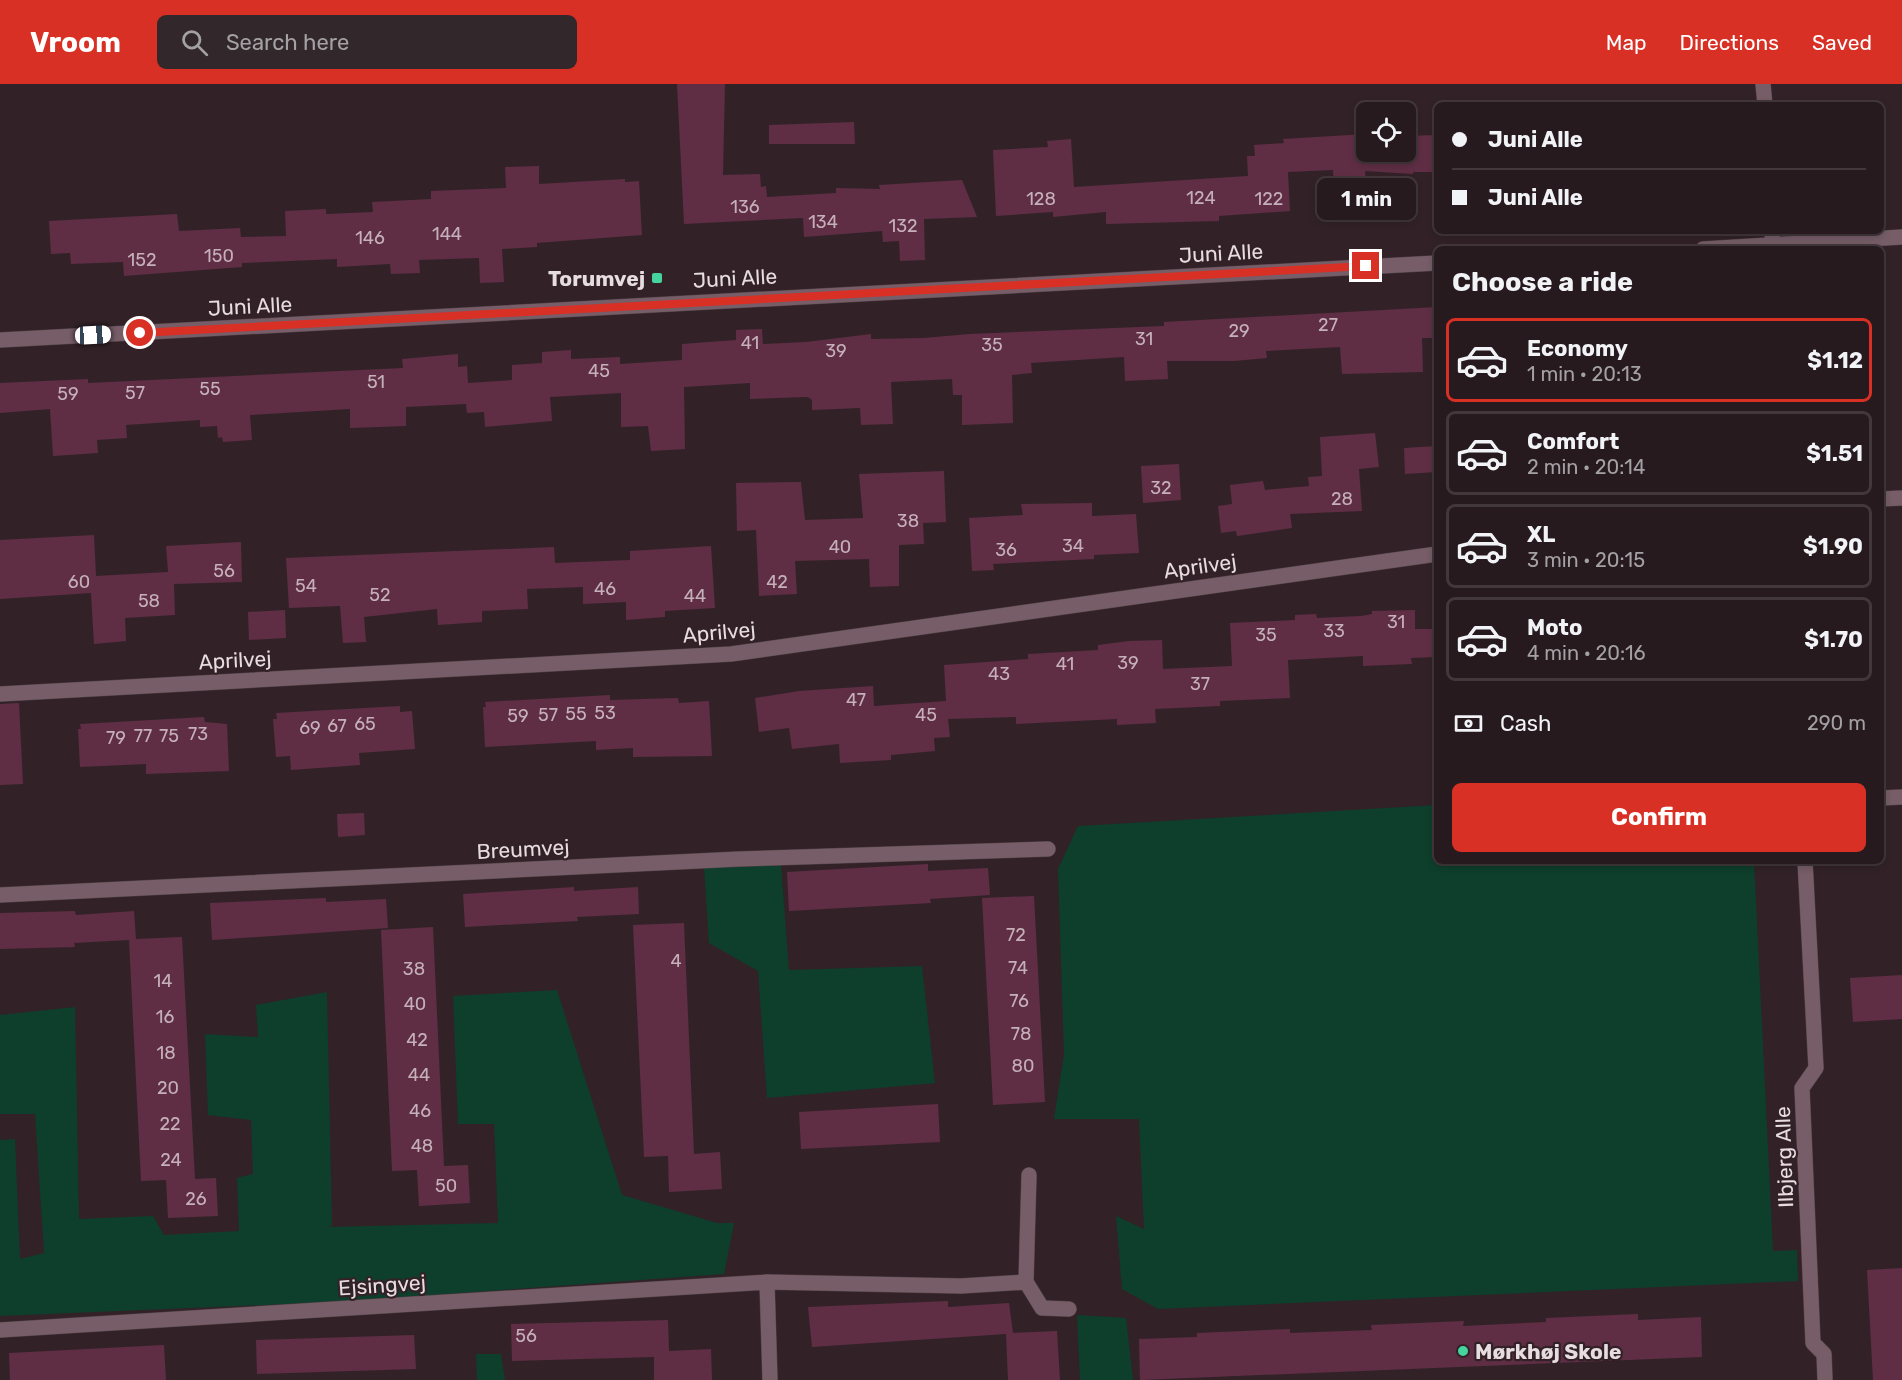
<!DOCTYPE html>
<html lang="en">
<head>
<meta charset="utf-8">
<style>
  :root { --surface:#261a1e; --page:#32272b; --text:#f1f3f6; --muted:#a4a1a4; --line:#42383c; --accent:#d93025 }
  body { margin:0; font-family:Rubik,sans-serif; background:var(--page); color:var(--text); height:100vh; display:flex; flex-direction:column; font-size:22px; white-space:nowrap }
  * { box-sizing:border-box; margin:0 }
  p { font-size:20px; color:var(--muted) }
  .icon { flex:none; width:33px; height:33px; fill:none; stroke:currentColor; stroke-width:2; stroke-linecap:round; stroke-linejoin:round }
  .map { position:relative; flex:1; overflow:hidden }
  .details { position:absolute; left:1434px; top:162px; width:450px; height:618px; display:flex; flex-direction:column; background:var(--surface); border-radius:9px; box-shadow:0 3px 9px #0003,0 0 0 2px var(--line) }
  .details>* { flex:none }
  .top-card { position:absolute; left:1434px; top:18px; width:450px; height:132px; border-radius:9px; box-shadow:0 3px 9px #0003,0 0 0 2px var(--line); display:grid; align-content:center; height:132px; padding:0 18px; background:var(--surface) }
  .tools { position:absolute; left:1356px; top:18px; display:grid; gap:12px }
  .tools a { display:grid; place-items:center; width:60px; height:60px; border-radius:9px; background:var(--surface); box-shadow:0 3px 9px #0003,0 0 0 2px var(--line); font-size:30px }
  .end { position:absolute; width:27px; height:27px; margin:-14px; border:8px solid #d93025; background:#fff; box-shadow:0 0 0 3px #fff }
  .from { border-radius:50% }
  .bubble { position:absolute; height:42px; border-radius:9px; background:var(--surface); box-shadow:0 3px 9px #0003,0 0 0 2px var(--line); font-size:20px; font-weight:700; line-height:42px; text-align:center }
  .car { position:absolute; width:18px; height:36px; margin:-18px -9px; border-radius:8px; box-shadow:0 0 4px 2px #0007; background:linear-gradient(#fff 24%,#345 0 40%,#fff 0 76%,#345 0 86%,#fff 0) }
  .top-card b { display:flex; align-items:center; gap:21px; height:57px; font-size:22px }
  .top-card b+b { border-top:2px solid var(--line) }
  .top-card i { width:15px; height:15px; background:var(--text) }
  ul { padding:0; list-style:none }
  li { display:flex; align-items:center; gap:18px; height:84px; margin:0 12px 9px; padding:0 6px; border:3px solid var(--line); border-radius:9px }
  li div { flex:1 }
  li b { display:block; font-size:22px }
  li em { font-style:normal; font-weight:700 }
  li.current { border-color:var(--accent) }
  li>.icon { width:54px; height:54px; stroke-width:1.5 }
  h2 { padding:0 18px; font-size:27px; line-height:72px }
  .pay { display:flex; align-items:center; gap:15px; height:66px; padding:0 18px; font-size:22px }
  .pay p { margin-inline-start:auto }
  .cta { display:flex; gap:12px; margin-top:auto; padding:12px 18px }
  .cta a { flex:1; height:69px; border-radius:9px; background:var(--accent); color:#fff; font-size:24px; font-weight:700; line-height:69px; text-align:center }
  header { display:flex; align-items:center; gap:36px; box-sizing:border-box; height:84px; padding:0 30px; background:var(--accent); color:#fff }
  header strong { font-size:28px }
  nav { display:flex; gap:33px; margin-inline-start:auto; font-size:21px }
  .search { width:420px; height:54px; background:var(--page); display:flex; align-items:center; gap:15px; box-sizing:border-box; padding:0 21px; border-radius:9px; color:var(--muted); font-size:22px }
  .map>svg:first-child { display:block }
</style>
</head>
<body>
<header>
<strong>Vroom</strong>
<div class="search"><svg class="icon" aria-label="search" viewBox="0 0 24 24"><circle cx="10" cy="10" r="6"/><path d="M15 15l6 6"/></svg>Search here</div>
<nav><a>Map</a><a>Directions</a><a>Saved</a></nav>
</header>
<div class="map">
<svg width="1902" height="1296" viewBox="0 0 1902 1296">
  <rect width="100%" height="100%" fill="#322228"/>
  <!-- green -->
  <path fill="#0e3e2c" d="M1437 721V777H1754L1773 1167 1797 1166 1798 1197 1158 1225 1122 1205 1116 1132 1144 1145 1139 1035H1054L1064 970 1058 785 1078 742Z
    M781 781 789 886 922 882 935 999 767 1014 758 887 709 859 704 784Z
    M557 906 622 1111 717 1139H734L724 1190 335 1218 0 1232V1056L15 1055 20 1175 44 1169 35 1030H0V931L75 923 79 1135 153 1132 164 1151 239 1147 237 1094 253 1090 251 1036 208 1031 205 950 258 953 256 921 327 908 332 1142 326 1143 498 1139 494 1040H458L453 912Z
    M1077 1231 1126 1234 1133 1296H1080Z
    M476 1270H501L505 1296H477Z"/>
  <!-- building -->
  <path fill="#5f2e44" d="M677 0H725L723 91 760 90 761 103 766 102 767 113 836 109V104L880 105 879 101 962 96 977 133 924 135 925 176 900 177 899 157 883 158 882 147 804 153 803 134 684 140Z
    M854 38 855 60H769V41Z
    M1366 50V68H1406V52L1437 51V88H1413V90L1365 87 1366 103 1334 104 1333 86 1288 88 1290 127 1219 132V137L1106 140V128L1053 133V128L996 132 993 66 1048 63 1047 57 1071 55 1074 103 1248 92 1247 72H1255L1254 61 1284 59 1283 55Z
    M539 82V100L625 95V98L639 97 642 151 537 159V163L502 165 504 198 480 199 479 174 419 176 420 189 391 190 390 180 337 183V175L242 179V183L124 192 123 178 71 180 70 169 51 170 49 137 177 130 179 147 240 144 241 153 286 152 285 127 326 125V130L373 128 372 118 431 115V107L506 104 505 83Z
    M1437 223V254H1422L1423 288 1342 290 1340 263 1266 267 1267 274 1234 277H1167L1168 295 1125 297 1124 273 1031 279 1032 289 1012 291 1013 339 962 341V311H953L952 295 891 298 893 340 861 341 860 324 812 326V316L808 313 750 315V299L684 303 685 365 651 367 648 342 621 343V309L550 313 552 337 485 343 484 328 467 329 466 320 406 323V342L350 344V325L250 331 252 356 223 358 222 353 218 354 217 342 200 343V336L126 341 127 354 97 356 98 369 53 372 50 325 0 329V299L88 295V299L403 284 402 275 458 270V283L467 282 468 299 512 296V281L542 279V268L571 266V275L620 273V280L682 276V260L736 256V246L762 245 763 260 806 258 871 250V255L924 254 969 250 1164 242V238Z
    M1375 349 1379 383 1359 385 1362 427 1290 430 1292 444 1237 452 1236 447 1221 449 1218 422 1232 420 1230 401 1263 397 1265 406 1309 402 1308 393 1322 392 1320 353Z
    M1437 362V388L1405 390 1404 364Z
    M1179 380 1181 416 1143 419 1141 382Z
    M944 387 946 438 923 439 924 460 899 461V502L870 503 869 475 795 477 797 510 759 512 756 446 737 447 736 399 801 398 805 436 863 434 859 390Z
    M1092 419V432L1136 430 1139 469 1094 471V475L993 480 994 486 972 487 969 434 1023 431 1021 420Z
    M94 451 96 492 168 488 166 462 241 458 242 498 174 500 175 531 125 534 126 557 94 560 91 509 0 515V456Z
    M711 462 715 524 665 527V533L626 536V518L583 520V503L527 505 528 525 482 527V538L438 541 437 525 364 533 366 558 343 559 340 522 289 524 286 474 554 463 555 479 630 476V467Z
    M285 526 286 554 249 556 248 528Z
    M1415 526V545H1437V573L1411 574 1412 580 1363 582V572L1288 576 1290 614 1220 617V622L1155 625 1156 639 1117 641V635L1016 640V633L948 635 950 653 934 654 935 667 891 671V676L840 679 839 660 792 665 789 644 759 648 755 614 799 607 873 602 874 622 946 617 944 581 1028 575V570L1098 566V561L1129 557 1162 556 1163 585 1232 582 1230 539 1295 536V531L1316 530 1317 534 1361 532 1372 530V527Z
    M610 611V616L678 614 679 619 709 617 712 672 633 673V664L596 666V657L485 663 483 623H486L485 618Z
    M19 619 23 700 0 701V620Z
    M400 622V628L412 627 415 665 359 669 360 681 291 686 290 672 276 673 273 635H277L276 629Z
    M204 633 205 638 227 640 229 687 146 690V680L80 683 78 645H81L80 640Z
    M364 729 365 751 338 753 337 730Z
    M928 780V787L988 784 990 811 930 815 931 819 789 827 787 788Z
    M574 803V807L638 803 639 830 577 833 578 837 465 843 463 810Z
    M1034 812 1045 1018 993 1021 982 814Z
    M326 814V818L386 815 388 844 212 856 210 819Z
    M75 827 76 831 134 827 136 855 182 853 195 1095 216 1094 218 1132 168 1134 166 1096 141 1097 129 856 74 859 75 863 0 865V829Z
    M684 839 694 1070 720 1068 722 1105 669 1108 668 1072 644 1073 633 841Z
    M433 843 444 1082 468 1081 470 1119 419 1122 417 1086 392 1087 381 846Z
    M1902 891V935L1853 938 1850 894Z
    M938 1020 940 1058 801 1065 799 1028Z
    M1902 1184V1296H1873L1867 1186Z
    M948 1217V1223L1009 1219 1013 1249H1009L1057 1247 1060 1296H1008L1006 1250 812 1263 808 1223Z
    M1638 1230V1236L1701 1233 1702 1273 1140 1296 1139 1255 1197 1253V1249L1290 1245V1249L1372 1246 1371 1241 1464 1237 1463 1242 1546 1238V1234Z
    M668 1236 669 1267 711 1265 712 1296H654V1273L512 1277 511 1240Z
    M414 1251 416 1285 257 1290 256 1256Z
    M164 1261 166 1296H10L9 1269Z"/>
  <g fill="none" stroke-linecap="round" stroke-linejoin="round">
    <!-- minor casing -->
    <g stroke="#4f4045" stroke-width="16">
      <path id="minor" d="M1763 0 1765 21
        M1772 147 1773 165
        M1703 165 1902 153
        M0 256 1437 179
        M1881 415 1902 414
        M0 610 731 570 1437 470
        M1881 714 1902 713
        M1805 777 1816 984 1802 1004 1813 1259 1824 1270 1825 1296
        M0 811 739 775 1048 765
        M767 1198 770 1296
        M1026 1198 1042 1224 1069 1225
        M0 1246 767 1198 961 1202 1026 1198 1029 1091"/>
    </g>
    <!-- minor -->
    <use href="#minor" stroke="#765d67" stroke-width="15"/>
  </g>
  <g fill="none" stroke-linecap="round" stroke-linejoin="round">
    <!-- route -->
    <path stroke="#d93025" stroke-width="8" d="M140 249 1366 182"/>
  </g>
  <!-- markers -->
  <g fill="#46d49e" stroke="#322228" stroke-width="2">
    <rect x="651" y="188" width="12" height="12" rx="3"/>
    <circle cx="1463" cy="1267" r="6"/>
  </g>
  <g text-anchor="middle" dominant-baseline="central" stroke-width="4.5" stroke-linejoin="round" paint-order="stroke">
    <!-- number labels -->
    <g font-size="18" fill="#c5b0b9">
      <text x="1201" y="114">124</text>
      <text x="1041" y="115">128</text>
      <text x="1269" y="115">122</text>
      <text x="745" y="123">136</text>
      <text x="823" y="138">134</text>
      <text x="903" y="142">132</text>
      <text x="447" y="150">144</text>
      <text x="370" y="154">146</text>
      <text x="219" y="172">150</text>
      <text x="142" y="176">152</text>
      <text x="1328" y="241">27</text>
      <text x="1239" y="247">29</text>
      <text x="1144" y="255">31</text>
      <text x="750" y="259">41</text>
      <text x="992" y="261">35</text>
      <text x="836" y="267">39</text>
      <text x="599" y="287">45</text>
      <text x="376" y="298">51</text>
      <text x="210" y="305">55</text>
      <text x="135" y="309">57</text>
      <text x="68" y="310">59</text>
      <text x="1161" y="404">32</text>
      <text x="1342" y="415">28</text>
      <text x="908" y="437">38</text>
      <text x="1073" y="462">34</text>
      <text x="840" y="463">40</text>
      <text x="1006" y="466">36</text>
      <text x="224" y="487">56</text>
      <text x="79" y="498">60</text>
      <text x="777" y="498">42</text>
      <text x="306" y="502">54</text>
      <text x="605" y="505">46</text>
      <text x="380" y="511">52</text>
      <text x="695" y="512">44</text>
      <text x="149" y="517">58</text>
      <text x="1396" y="538">31</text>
      <text x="1334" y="547">33</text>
      <text x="1266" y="551">35</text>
      <text x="1128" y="579">39</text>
      <text x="1065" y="580">41</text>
      <text x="999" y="590">43</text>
      <text x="1200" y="600">37</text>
      <text x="856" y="616">47</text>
      <text x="605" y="629">53</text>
      <text x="576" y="630">55</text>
      <text x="548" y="631">57</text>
      <text x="926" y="631">45</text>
      <text x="518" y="632">59</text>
      <text x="365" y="640">65</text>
      <text x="337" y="642">67</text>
      <text x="310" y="644">69</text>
      <text x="198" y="650">73</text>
      <text x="143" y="652">77</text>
      <text x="169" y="652">75</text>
      <text x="116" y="654">79</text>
      <text x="1016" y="851">72</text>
      <text x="676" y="877">4</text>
      <text x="1018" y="884">74</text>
      <text x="414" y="885">38</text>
      <text x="163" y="897">14</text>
      <text x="1019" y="917">76</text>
      <text x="415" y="920">40</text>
      <text x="165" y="933">16</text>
      <text x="1021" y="950">78</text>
      <text x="417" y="956">42</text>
      <text x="166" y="969">18</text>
      <text x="1023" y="982">80</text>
      <text x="419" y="991">44</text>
      <text x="168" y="1004">20</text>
      <text x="420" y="1027">46</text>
      <text x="170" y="1040">22</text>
      <text x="422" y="1062">48</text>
      <text x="171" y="1076">24</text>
      <text x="446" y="1102">50</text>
      <text x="196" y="1115">26</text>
      <text x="526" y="1252">56</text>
    </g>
    <!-- street labels -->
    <g font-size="21" fill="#e7dce0" stroke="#322228">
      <text transform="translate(1221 169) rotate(-3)">Juni Alle</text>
      <text transform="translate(735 194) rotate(-3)">Juni Alle</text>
      <text transform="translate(250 222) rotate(-3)">Juni Alle</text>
      <text transform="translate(1200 482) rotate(-8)">Aprilvej</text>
      <text transform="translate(719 548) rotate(-5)">Aprilvej</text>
      <text transform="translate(235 576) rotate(-3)">Aprilvej</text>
      <text transform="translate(523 765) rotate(-3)">Breumvej</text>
      <text transform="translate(1784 1073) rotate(-92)">Ilbjerg Alle</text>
      <text transform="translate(382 1201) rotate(-4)">Ejsingvej</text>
    </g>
    <!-- poi labels -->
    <g font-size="21" font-weight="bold" fill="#e7dce0" stroke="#322228" text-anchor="end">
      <text x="645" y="194">Torumvej</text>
      <text x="1475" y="1267" text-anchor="start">Mørkhøj Skole</text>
    </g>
  </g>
</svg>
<div class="tools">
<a><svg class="icon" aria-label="locate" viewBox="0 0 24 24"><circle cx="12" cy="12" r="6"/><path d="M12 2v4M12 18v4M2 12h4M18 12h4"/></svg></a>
</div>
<i class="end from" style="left:140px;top:249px"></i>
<i class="end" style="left:1366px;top:182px"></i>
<div class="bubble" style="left:1317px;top:94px;width:99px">1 min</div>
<i class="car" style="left:93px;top:251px;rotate:87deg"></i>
<div class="top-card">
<b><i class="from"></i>Juni Alle</b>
<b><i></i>Juni Alle</b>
</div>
<section class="details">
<h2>Choose a ride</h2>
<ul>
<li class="current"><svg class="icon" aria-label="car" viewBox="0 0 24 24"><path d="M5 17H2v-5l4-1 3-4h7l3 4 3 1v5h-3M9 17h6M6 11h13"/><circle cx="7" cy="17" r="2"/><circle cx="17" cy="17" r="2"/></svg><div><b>Economy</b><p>1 min · 20:13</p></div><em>$1.12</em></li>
<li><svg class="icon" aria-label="car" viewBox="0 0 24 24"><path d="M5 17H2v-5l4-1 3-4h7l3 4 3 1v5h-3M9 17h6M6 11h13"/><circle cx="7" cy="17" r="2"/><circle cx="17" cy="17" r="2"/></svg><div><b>Comfort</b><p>2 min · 20:14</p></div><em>$1.51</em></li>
<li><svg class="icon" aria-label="car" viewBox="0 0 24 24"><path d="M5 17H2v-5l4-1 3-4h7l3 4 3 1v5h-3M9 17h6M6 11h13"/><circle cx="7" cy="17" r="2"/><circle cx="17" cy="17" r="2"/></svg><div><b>XL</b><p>3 min · 20:15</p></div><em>$1.90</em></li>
<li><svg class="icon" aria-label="car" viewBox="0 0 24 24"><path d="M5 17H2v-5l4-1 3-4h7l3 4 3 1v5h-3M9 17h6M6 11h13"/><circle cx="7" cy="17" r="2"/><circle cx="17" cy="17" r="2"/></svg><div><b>Moto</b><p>4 min · 20:16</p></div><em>$1.70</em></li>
</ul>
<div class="pay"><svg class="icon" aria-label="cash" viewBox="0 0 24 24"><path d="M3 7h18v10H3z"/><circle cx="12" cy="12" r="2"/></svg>Cash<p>290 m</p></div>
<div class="cta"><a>Confirm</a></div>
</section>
</div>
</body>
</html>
